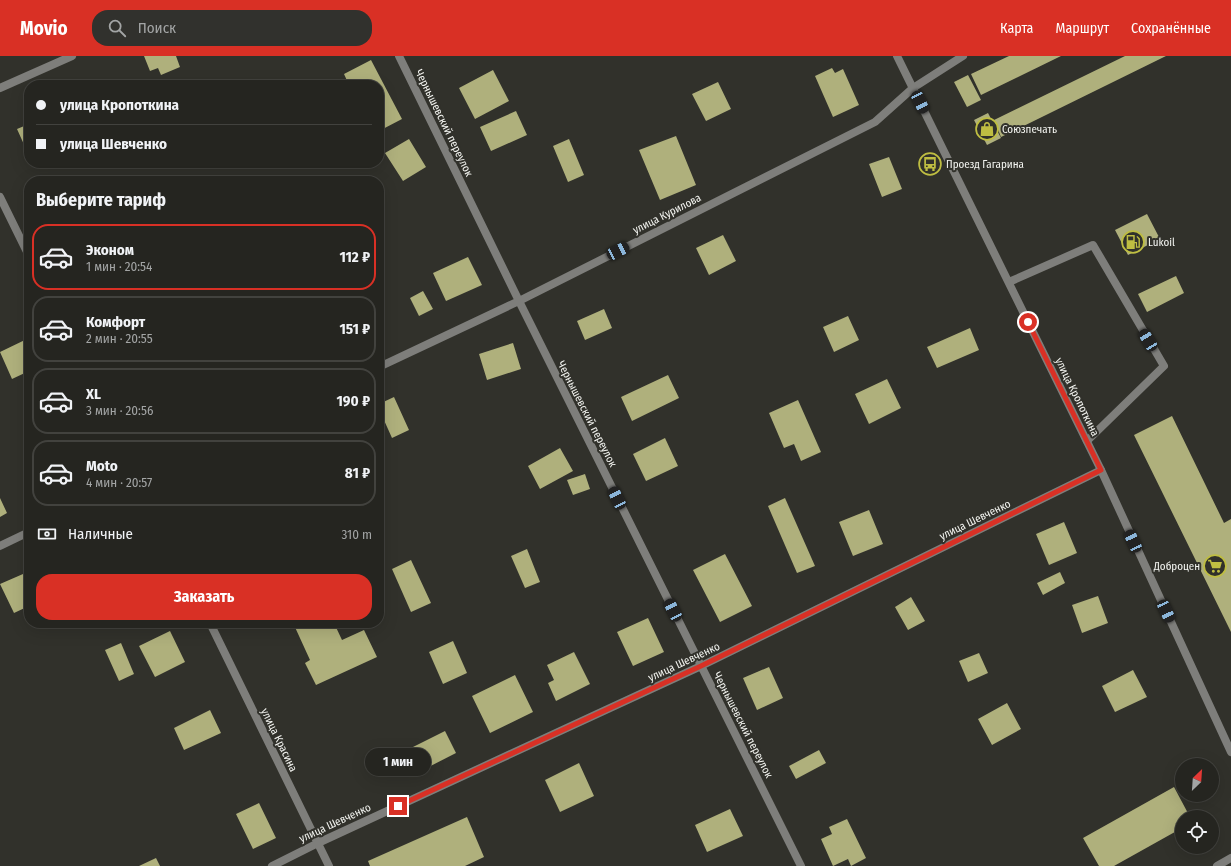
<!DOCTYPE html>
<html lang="ru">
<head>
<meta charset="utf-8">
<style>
  :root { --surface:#252520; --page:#31312d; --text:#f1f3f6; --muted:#a3a5a5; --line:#42423e; --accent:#d93025 }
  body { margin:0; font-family:"Fira Sans Condensed",sans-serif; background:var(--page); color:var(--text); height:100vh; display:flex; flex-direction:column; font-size:15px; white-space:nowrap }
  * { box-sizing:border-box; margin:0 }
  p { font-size:13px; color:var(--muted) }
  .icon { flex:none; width:22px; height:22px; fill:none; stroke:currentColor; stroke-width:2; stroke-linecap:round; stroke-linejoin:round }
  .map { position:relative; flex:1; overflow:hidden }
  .panel { position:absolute; left:24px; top:120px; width:360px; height:452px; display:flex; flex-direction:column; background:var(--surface); border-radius:16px; box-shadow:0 4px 16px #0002,0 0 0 1px var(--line) }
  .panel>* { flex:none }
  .hud { position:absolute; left:24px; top:24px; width:360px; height:88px; border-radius:16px; box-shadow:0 4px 16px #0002,0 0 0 1px var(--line); display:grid; align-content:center; height:88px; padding:0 12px; background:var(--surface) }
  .needle { width:26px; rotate:25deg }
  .buttons { position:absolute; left:1175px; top:702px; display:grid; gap:8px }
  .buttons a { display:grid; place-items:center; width:44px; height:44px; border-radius:50%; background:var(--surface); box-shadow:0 4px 16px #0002,0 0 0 1px var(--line); font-size:20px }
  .end { position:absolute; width:18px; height:18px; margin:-9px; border:5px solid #d93025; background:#fff; box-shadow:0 0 0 2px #fff }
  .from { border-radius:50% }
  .bubble { position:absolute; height:28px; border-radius:14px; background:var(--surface); box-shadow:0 4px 16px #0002,0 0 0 1px var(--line); font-size:13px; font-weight:700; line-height:28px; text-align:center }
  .car { position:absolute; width:12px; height:24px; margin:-12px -6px; border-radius:5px; box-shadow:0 0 3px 1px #0007; background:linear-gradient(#222 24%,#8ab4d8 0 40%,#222 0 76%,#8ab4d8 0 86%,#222 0) }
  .hud b { display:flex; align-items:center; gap:14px; height:38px; font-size:15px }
  .hud b+b { border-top:1px solid var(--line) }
  .hud i { width:10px; height:10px; background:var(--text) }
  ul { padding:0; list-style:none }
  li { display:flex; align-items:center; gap:12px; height:66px; margin:0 8px 6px; padding:0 4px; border:2px solid var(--line); border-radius:16px }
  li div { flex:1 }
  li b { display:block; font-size:15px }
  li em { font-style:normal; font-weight:700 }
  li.on { border-color:var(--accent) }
  li>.icon { width:36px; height:36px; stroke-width:1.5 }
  h2 { padding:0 12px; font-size:18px; line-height:48px }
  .pay { display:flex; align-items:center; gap:10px; height:44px; padding:0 12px; font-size:15px }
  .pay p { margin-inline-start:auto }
  .action { display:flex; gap:8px; margin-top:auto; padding:8px 12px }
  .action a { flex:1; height:46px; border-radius:16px; background:var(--accent); color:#fff; font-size:16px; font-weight:700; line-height:46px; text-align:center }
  header { display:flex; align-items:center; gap:24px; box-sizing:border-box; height:56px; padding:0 20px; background:var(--accent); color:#fff }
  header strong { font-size:19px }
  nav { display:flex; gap:22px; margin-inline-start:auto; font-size:14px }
  .search { width:280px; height:36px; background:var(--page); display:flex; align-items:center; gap:10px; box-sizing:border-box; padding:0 14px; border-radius:16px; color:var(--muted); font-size:15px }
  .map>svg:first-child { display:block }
</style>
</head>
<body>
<header>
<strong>Movio</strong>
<div class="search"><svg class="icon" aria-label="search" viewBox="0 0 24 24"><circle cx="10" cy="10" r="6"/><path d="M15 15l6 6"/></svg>Поиск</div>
<nav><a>Карта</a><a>Маршрут</a><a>Сохранённые</a></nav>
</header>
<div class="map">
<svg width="1231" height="810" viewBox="0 0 1231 810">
  <rect width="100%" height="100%" fill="#31312b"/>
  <!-- building -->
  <path fill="#afb07c" d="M144 0H176L180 11 161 19 158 12 150 15Z
    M1009 0H1061L981 39 971 18Z
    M1125 0H1166L1001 81 994 64Z
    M371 4 402 63 379 75V29H349L344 18Z
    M832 12 835 17 843 13 859 49 833 61 815 20Z
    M493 14 509 45 475 63 459 32Z
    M968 19 981 44 967 51 954 26Z
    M718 26 731 53 706 65 692 38Z
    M516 55 527 79 491 95 480 71Z
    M988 57 1001 82 987 89 974 64Z
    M29 68V92L26 93 17 73Z
    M676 80 696 129 660 144 639 94Z
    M409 83 426 111 403 125 385 97Z
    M569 83 584 119 568 126 553 90Z
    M889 101 902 133 882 141 869 108Z
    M1147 158 1160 183 1128 199 1115 174Z
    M723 179 736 205 709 219 696 192Z
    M468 201 482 229 446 245 433 217Z
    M1176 220 1184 237 1147 256 1138 238Z
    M423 235 433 253 419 260 410 242Z
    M604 253 612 272 585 284 577 265Z
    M848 260 859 284 834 296 823 271Z
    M970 272 979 294 937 312 927 291Z
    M29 282V315L12 323 0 296Z
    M513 287 521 313 487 324 479 298Z
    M668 319 679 342 632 365 621 341Z
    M887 323 901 352 869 368 855 338Z
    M394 341 409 374 392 382 379 353V348Z
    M798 344 821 396 801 405 794 388 784 392 769 357Z
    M1172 360 1224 467 1231 463V576L1134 379Z
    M665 382 678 410 646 425 633 398Z
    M560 392 573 415 540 433 528 410Z
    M585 418 590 433 573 439 567 424Z
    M0 442 7 457 0 461Z
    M785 442 815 510 797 517 768 450Z
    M869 454 883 488 853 500 839 466Z
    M1064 466 1077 497 1049 509 1036 478Z
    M527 493 540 526 525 532 511 500Z
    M725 498 752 550 720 566 693 514Z
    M411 504 431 547 411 556 392 513Z
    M1060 516 1065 527 1043 539 1037 527Z
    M23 518 29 530V550L14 557 0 528Z
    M1098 540 1108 567 1082 577 1072 549Z
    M911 541 925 565 908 574 895 551Z
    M648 562 664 596 633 610 617 576Z
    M287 567H334L342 584 364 574 377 601 316 629 305 607 310 604 294 569 289 571Z
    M170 575 185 606 155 621 139 590Z
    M453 585 467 617 443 628 429 596Z
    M121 587 134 618 119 625 105 594Z
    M574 596 590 628 556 645 548 627 554 624 547 609Z
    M979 597 988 617 968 626 959 605Z
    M769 611 783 642 757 654 743 622Z
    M1133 614 1147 641 1115 656 1102 630Z
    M515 619 533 656 490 677 472 640Z
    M1007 647 1021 673 992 689 978 663Z
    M210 654 221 677 184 694 174 672Z
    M445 675 456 697 411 720 408 713 401 716 395 700Z
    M819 694 826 707 796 723 789 710Z
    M579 707 594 740 560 756 545 724Z
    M1174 731 1190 761H1182V772L1114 810H1099L1083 782Z
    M259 747 276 782 253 793 236 758Z
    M730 753 743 780 707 796 695 769Z
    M467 761 484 801 465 810H370L368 805Z
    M847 763 866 802 851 810 848 803 833 810 821 783 832 778 829 771Z
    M156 802 160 810H139Z"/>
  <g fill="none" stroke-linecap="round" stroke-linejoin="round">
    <!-- service -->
    <path stroke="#7e7e7b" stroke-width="8" d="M1009 226 1093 189 1164 310 1087 385"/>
    <!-- minor -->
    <path stroke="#7e7e7b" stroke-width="8" d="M399 0 519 245 801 810
      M0 32 72 0
      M0 141 29 200
      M379 311 519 245 875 66 913 32 963 0
      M0 490 29 476
      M210 567 329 810
      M272 810 318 787 701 610 1101 414"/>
    <!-- tertiary -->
    <path stroke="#7e7e7b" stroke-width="8" d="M897 0 1101 414 1231 696
      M1217 810 1231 802"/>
  </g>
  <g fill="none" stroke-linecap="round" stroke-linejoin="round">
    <!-- route -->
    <path stroke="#d93025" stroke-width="5" d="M398 750 701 610 1101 414 1028 266"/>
  </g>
  <!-- icons -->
  <defs>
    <g id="shop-ring" transform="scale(1.15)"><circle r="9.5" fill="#31312b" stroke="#bfbe42" stroke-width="1.5"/><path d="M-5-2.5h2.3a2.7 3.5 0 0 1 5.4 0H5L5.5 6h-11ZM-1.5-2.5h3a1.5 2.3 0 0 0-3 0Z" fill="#bfbe42"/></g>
    <g id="bus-ring" transform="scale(1.15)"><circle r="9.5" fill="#31312b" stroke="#bfbe42" stroke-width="1.5"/><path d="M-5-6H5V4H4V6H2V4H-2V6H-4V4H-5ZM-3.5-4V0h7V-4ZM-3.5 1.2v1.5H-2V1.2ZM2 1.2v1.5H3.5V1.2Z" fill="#bfbe42"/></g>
    <g id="fuel-ring" transform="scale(1.15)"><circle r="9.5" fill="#31312b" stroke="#bfbe42" stroke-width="1.5"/><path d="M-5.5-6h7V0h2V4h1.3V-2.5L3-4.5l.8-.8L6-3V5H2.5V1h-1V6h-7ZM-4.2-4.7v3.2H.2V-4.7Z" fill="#bfbe42"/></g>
    <g id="supermarket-ring" transform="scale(1.15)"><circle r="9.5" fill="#31312b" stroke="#bfbe42" stroke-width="1.5"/><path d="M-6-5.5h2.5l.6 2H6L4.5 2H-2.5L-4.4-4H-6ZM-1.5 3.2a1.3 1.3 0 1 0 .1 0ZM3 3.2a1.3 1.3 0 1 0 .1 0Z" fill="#bfbe42"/></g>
  </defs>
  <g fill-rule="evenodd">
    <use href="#shop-ring" x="987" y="73"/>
    <use href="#bus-ring" x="930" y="108"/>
    <use href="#fuel-ring" x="1133" y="186"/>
    <use href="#supermarket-ring" x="1215" y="510"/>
  </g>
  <g text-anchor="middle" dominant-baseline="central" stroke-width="4" stroke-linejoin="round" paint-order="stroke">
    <!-- street labels -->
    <g font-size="11" fill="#f4f5f1" stroke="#31312b">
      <text transform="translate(444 67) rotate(64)">Чернышевский переулок</text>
      <text transform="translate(667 158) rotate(-27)">улица Курилова</text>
      <text transform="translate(1077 341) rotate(64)">улица Кропоткина</text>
      <text transform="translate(587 358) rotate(63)">Чернышевский переулок</text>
      <text transform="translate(975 464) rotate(-26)">улица Шевченко</text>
      <text transform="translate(684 606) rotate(-25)">улица Шевченко</text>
      <text transform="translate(743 669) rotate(63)">Чернышевский переулок</text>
      <text transform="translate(279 684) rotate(64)">улица Красина</text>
      <text transform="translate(335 767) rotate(-25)">улица Шевченко</text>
    </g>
    <!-- poi labels -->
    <g font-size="11" fill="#f4f5f1" stroke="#31312b" text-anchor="start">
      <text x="1002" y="73">Союзпечать</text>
      <text x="946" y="108">Проезд Гагарина</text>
      <text x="1148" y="186">Lukoil</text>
      <text x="1200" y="510" text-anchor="end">Доброцен</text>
    </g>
  </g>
</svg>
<div class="buttons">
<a><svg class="needle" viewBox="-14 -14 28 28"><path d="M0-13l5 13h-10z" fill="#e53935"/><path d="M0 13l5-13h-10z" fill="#a3a5a5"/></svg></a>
<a><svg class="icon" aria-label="locate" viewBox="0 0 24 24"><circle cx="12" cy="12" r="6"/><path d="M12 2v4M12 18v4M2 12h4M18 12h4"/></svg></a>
</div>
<i class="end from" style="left:1028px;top:266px"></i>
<i class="end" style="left:398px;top:750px"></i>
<div class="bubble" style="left:365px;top:692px;width:66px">1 мин</div>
<i class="car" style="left:920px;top:46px;rotate:154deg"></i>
<i class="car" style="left:618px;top:195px;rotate:63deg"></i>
<i class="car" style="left:1148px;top:284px;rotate:329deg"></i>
<i class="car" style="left:617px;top:442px;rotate:334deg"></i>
<i class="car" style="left:1133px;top:485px;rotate:335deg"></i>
<i class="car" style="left:673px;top:554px;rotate:333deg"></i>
<i class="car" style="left:1166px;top:555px;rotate:155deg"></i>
<div class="hud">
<b><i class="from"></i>улица Кропоткина</b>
<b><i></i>улица Шевченко</b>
</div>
<section class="panel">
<h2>Выберите тариф</h2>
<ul>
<li class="on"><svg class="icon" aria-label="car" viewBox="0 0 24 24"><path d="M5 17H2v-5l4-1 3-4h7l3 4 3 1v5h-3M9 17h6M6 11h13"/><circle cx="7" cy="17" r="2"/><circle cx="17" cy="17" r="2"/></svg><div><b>Эконом</b><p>1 мин · 20:54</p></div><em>112 ₽</em></li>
<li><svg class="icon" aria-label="car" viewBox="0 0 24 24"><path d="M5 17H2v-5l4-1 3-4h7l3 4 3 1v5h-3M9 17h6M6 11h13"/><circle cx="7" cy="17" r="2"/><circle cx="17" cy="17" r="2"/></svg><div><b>Комфорт</b><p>2 мин · 20:55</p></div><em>151 ₽</em></li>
<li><svg class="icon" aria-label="car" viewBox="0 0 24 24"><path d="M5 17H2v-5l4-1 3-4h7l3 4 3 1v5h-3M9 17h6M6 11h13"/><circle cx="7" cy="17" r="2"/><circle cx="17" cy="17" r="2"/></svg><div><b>XL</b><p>3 мин · 20:56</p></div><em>190 ₽</em></li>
<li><svg class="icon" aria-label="car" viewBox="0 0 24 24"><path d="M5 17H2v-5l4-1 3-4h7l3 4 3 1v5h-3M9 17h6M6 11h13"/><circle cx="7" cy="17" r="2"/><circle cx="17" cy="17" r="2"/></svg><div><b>Moto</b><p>4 мин · 20:57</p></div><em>81 ₽</em></li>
</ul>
<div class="pay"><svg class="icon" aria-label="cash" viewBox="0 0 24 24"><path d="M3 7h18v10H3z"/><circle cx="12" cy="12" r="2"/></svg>Наличные<p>310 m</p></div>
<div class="action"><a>Заказать</a></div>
</section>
</div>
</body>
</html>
